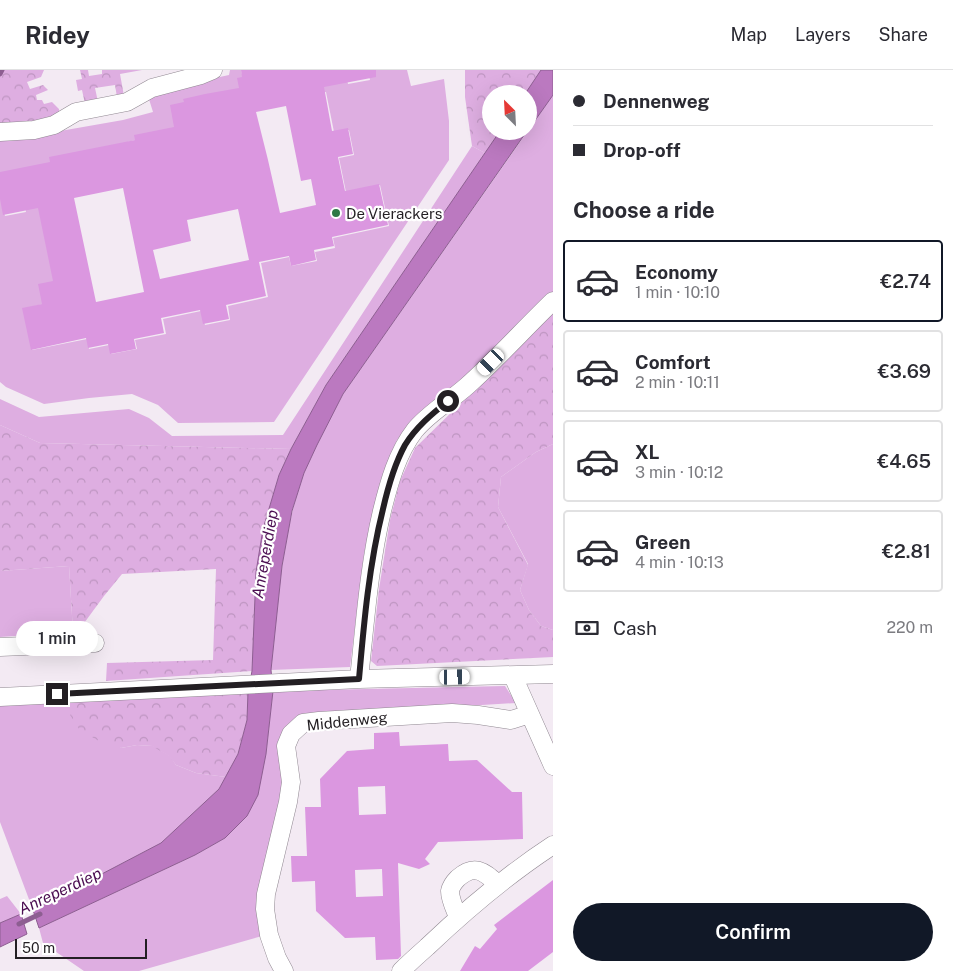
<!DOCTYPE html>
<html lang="en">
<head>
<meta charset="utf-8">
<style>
  :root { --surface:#fff; --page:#f7f7f7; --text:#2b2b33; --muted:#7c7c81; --line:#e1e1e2; --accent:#111827 }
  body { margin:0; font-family:"Public Sans",sans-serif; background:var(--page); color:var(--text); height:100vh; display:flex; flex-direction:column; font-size:19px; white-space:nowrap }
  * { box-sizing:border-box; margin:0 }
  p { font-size:16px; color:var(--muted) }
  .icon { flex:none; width:28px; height:28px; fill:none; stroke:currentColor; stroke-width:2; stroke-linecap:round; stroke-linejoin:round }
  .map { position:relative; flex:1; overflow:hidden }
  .details { display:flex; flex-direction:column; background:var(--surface); width:400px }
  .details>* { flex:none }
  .banner { display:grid; align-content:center; height:110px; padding:0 20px; background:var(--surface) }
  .needle { width:32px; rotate:336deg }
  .controls { position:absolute; left:482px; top:15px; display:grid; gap:10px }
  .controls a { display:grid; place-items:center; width:55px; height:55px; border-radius:50%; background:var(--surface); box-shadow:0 5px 20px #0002; font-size:25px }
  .scale { position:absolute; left:15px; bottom:12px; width:132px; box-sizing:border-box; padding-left:5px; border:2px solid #231f23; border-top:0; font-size:14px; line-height:18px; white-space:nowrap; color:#231f23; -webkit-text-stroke:4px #fff; paint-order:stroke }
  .end { position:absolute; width:22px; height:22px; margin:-11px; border:6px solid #231f23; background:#fff; box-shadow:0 0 0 2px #fff }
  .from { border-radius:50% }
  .bubble { position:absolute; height:35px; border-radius:18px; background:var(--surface); box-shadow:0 5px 20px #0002; font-size:16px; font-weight:600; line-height:35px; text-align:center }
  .car { position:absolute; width:15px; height:30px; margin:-15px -8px; border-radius:6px; box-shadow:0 0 4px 1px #0007; background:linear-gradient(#fff 24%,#345 0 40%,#fff 0 76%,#345 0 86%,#fff 0) }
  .banner b { display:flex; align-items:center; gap:18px; height:48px; font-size:19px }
  .banner b+b { border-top:1px solid var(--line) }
  .banner i { width:12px; height:12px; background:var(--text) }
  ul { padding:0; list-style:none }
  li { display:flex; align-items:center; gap:15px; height:82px; margin:0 10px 8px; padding:0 10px; border:2px solid var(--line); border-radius:5px }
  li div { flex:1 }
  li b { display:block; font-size:19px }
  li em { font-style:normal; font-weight:600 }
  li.active { border-color:var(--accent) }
  li>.icon { width:45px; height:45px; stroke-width:1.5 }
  h2 { padding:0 20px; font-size:22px; line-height:60px }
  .pay { display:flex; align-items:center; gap:12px; height:55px; padding:0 20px; font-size:19px }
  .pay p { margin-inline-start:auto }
  .cta { display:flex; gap:10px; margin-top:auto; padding:10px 20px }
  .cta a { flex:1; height:58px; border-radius:30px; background:var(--accent); color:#fff; font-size:20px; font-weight:600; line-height:58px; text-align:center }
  header { display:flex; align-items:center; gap:30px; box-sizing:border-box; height:70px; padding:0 25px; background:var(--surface); border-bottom:1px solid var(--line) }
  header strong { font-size:24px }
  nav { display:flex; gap:28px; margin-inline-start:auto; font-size:18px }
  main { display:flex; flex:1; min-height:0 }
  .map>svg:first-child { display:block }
</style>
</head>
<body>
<header>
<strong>Ridey</strong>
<nav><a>Map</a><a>Layers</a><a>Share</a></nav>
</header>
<main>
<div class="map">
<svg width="553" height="901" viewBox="0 0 553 901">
  <defs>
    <pattern id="forest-crowns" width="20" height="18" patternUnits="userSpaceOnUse" patternTransform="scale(1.25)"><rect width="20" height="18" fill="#deaee1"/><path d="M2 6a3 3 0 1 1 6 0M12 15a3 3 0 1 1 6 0" fill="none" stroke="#be95c1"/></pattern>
  </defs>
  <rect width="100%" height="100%" fill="#f3eaf3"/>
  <!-- grass -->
  <path fill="#deaee1" d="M230 0H241L246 22 175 58 135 70 52 93 0 104V69L26 67 123 50 153 42 148 26 187 14 229 5Z
    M372 0H407L411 16 444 9 449 51V90L274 352 178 353 158 335 132 324 89 328 44 334 6 317 0 312V125L5 146 26 142 25 137 38 134 54 212 43 234 23 239 32 280 87 269 89 279 109 275 111 284 137 279 135 270 166 264 163 249 201 241 205 255 230 250 228 236 268 227 261 193 289 187 291 196 317 191 315 182 335 178 333 168 389 156 380 115 360 120 347 127 339 88 354 85 349 60 334 62 326 22 311 25 308 12 346 4 348 14 370 10 368 1Z
    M553 25V223L465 307 421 343 397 370 381 409 364 484 350 597 271 600C278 534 281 466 304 403 314 376 330 350 343 324Z
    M472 76 485 83 326 315 291 379 40 373 0 355V329L39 347 129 339 149 348 172 366 283 365Z
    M553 374V560L541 556 529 540 520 520 528 494 498 437 501 407 536 382Z
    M69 496 73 562 0 567V501Z
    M505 616 516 633 306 646 300 648 285 718 262 866 139 901H84L43 873 39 858 195 785 225 768 247 746 266 683 273 621Z
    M70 632 121 678 137 675 153 676 170 686 176 695 196 703 226 707 219 719 161 773 33 840 0 752V635Z
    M7 826 21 844 0 853V829Z"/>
  <!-- forest -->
  <path fill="url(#forest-crowns)" d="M0 0H44L41 7 27 12 30 19 43 15 48 20 36 25 37 30H42L44 34 52 32 59 39V44L50 50 0 57Z
    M80 0H88L89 6 102 4V0H142L120 4 124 26 117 27 115 15 95 18 98 32 85 34 82 20 78 21 76 10 82 9Z
    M465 0H541L525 24H491V61H500L485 83 472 76 465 27Z
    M553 243V374L536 382 501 407 498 437 528 495 520 520 529 540 541 556 553 560V587L377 596 371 591 379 519 390 450 400 411 415 378Z
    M0 355 40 373 291 379 279 405 263 459 256 502 252 601 106 611 107 593 213 590 216 499 122 504 104 526 76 564 73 562 69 496 0 501Z
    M248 622 247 650 238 684 226 707 196 703 176 695 169 686 152 676 137 675 121 678 97 670 79 659 70 645V632Z"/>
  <!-- water -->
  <path fill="#bb79c0" stroke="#8d5e91" d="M541 0H553V25L529 59V24H525Z
    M500 61H527L343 324 317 375 304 403 292 441 282 496 271 600 273 621 266 684 258 725 247 746 225 768 195 785 39 858 33 840 161 773 219 719 238 684 247 650 248 622 252 601 256 502 263 459 279 405 291 379 326 315Z
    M21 844 27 864 0 877V853Z"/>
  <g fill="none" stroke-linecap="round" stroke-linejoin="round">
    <!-- stream -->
    <path stroke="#8d5e91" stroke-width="5" d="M0 4 2 0
      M19 854 40 844"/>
  </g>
  <!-- building -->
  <path fill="#db97e0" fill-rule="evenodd" d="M241 0H376V7L324 17 332 61 348 58 353 84 338 87 345 121 379 114 388 155 332 167 334 176 314 180 316 190 291 196 289 186 259 192 266 226 226 235 229 249 203 254 200 240 161 248 164 263 134 269 136 279 110 284 108 274 88 278 86 268 31 280 22 238 42 234 38 214 53 211 38 138 3 145 0 129V102L50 92 49 87 135 70 134 65 174 57 170 35 184 32 183 29 205 24 239 18 237 8 242 7ZM286 36 301 111 311 109 316 135 280 143 268 90 256 42ZM123 118 144 222 96 232 74 128ZM238 139 249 190 160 209 153 180 191 171 187 150Z
    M399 662 400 676 448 674 449 691 477 690 512 722H522L523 769 438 772 425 789 430 794 419 799 398 793 401 886 398 889 376 890 375 867 345 868 316 841 315 811 292 812 291 786H307L305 737H321L320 709 347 681 374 679V663ZM385 716 386 744 359 745 358 717ZM382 799 383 826 356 827 355 800Z
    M553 810V882L528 901H460L475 876 480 879 497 859 494 855Z"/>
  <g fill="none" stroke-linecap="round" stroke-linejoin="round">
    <!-- minor casing -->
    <g stroke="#918992" stroke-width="19">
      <path id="minor" d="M0 62 34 60 54 55 76 42 127 32 152 18 201 5 213 0
        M0 577 95 573
        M513 606 553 696
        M359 609C365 553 369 496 382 441 389 413 397 383 415 360 429 343 450 331 467 316 497 289 524 259 553 231
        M0 627 359 609 553 604
        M458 847C455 839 450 830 450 821 451 816 455 811 458 808 475 793 484 802 498 814
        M284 901 277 888 269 865 265 839 266 824 288 732 291 712 286 676 291 664 303 653 319 651 452 643 478 645 511 650 530 644
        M401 901C409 893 418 885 427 877 466 840 507 805 553 775"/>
    </g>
    <!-- minor -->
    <use href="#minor" stroke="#fff" stroke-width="18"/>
  </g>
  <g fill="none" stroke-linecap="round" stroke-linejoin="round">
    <!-- route -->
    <path stroke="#231f23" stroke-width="6" d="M57 624 359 609C364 552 369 495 383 439 388 417 394 395 405 375 416 357 432 344 448 331"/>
  </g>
  <!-- markers -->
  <circle fill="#2d7846" stroke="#fff" stroke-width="2" cx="336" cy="143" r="5"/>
  <g text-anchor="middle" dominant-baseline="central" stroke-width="4.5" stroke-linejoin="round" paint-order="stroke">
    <!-- poi labels -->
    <g font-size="15" fill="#231f23" stroke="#fff" text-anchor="start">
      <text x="346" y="143">De Vierackers</text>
    </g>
    <!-- street labels -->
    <g font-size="15" fill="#231f23" stroke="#fff">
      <text transform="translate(347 651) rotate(-6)">Middenweg</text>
    </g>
    <!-- water labels -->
    <g font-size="16" font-style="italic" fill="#4c0f52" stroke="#fff">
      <text transform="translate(265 484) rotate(-80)">Anreperdiep</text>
      <text transform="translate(60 821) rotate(-25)">Anreperdiep</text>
    </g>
  </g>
</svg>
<div class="controls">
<a><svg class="needle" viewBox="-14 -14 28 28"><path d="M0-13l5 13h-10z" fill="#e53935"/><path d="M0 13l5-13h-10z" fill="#7c7c81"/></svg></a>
</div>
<div class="scale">50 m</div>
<i class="end from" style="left:448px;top:331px"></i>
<i class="end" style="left:57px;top:624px"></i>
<div class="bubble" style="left:16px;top:551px;width:82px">1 min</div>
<i class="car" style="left:491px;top:292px;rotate:225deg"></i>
<i class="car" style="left:455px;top:607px;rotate:89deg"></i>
</div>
<section class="details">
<div class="banner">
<b><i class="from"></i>Dennenweg</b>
<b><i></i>Drop-off</b>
</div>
<h2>Choose a ride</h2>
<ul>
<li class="active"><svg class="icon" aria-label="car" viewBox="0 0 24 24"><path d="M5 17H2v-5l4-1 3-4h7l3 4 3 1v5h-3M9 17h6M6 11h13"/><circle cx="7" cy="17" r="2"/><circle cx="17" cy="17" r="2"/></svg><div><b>Economy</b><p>1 min · 10:10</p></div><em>€2.74</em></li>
<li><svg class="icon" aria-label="car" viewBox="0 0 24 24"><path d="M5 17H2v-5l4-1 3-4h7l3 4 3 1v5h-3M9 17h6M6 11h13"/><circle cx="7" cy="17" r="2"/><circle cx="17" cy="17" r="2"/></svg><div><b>Comfort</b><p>2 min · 10:11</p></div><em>€3.69</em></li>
<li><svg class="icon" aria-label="car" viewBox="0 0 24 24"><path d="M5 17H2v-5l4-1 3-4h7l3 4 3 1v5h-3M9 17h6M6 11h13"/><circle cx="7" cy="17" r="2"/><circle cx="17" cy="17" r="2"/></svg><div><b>XL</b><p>3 min · 10:12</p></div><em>€4.65</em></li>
<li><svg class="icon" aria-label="car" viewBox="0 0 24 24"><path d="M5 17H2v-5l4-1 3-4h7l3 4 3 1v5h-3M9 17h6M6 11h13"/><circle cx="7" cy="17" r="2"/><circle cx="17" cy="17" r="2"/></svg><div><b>Green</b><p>4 min · 10:13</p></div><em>€2.81</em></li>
</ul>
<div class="pay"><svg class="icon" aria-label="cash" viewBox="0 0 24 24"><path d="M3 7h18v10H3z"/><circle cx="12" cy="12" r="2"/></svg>Cash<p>220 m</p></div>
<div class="cta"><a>Confirm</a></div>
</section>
</main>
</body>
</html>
